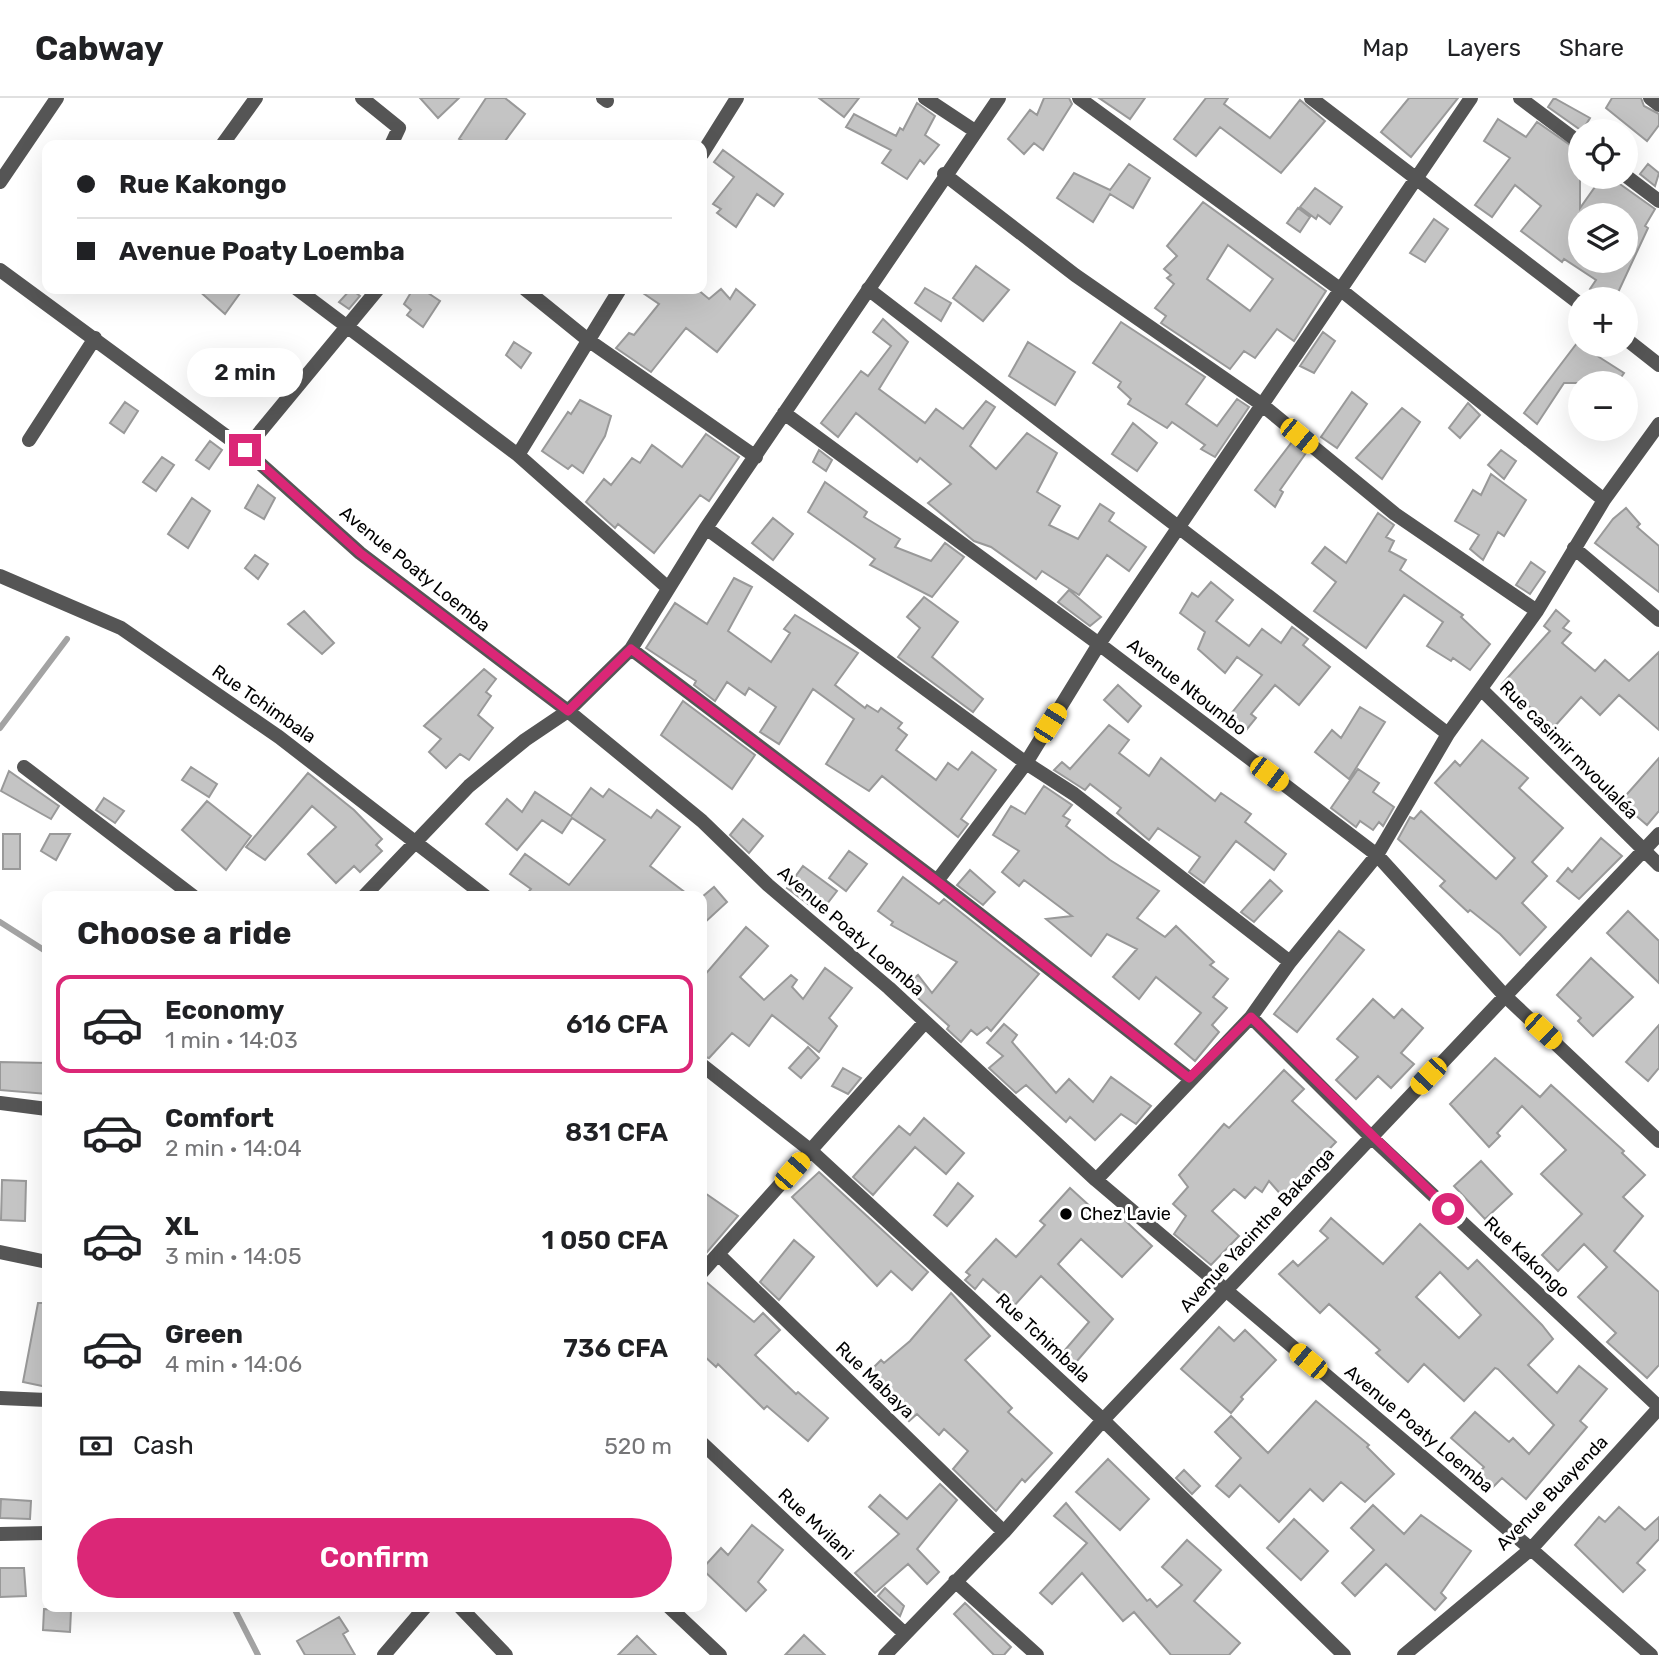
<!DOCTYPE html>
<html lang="en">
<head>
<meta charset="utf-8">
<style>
  :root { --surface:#fff; --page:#f6f6f6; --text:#202124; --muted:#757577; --line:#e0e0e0; --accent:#db2777 }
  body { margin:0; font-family:Rubik,sans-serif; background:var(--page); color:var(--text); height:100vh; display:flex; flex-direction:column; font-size:26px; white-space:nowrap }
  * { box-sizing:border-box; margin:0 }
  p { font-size:23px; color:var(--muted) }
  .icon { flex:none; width:38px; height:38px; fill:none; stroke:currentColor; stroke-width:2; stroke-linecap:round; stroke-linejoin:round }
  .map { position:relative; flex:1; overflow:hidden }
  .details { position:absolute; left:42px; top:793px; width:665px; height:721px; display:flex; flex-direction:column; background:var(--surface); border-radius:14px; box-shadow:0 7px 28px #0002 }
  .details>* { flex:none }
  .top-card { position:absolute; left:42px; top:42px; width:665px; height:154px; border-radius:14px; box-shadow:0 7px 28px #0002; display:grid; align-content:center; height:154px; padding:0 35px; background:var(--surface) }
  .controls { position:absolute; left:1568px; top:21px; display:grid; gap:14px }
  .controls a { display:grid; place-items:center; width:70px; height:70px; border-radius:50%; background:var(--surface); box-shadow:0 7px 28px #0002; font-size:35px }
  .end { position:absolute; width:32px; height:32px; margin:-16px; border:9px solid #db2777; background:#fff; box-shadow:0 0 0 4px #fff }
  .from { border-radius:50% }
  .bubble { position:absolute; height:49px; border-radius:24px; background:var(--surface); box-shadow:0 7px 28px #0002; font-size:23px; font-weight:600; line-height:49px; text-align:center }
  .car { position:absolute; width:21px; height:42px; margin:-21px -10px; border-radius:9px; box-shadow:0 0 5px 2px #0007; background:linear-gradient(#f5c518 24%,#345 0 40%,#f5c518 0 76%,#345 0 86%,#f5c518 0) }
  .top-card b { display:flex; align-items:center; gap:24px; height:66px; font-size:26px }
  .top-card b+b { border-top:2px solid var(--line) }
  .top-card i { width:18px; height:18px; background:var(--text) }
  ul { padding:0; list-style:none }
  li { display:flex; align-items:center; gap:21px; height:98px; margin:0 14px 10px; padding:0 21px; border:4px solid transparent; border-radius:14px }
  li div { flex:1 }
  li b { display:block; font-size:26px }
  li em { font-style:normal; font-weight:600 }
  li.current { border-color:var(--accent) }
  li>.icon { width:63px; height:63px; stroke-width:1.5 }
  h2 { padding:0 35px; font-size:32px; line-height:84px }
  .pay { display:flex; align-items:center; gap:18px; height:77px; padding:0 35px; font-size:26px }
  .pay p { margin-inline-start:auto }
  .primary-button { display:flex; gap:14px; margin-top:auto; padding:14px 35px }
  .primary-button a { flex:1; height:80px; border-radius:42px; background:var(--accent); color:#fff; font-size:28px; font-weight:600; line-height:80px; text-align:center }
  header { display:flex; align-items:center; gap:42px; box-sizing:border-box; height:98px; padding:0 35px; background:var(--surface); border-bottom:2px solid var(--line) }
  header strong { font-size:33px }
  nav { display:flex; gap:38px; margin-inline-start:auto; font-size:24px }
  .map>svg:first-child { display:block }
</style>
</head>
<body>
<header>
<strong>Cabway</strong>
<nav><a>Map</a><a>Layers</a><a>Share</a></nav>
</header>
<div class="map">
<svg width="1659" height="1557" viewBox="0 0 1659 1557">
  <rect width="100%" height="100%" fill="#fff"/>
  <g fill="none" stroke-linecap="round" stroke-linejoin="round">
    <!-- stream -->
    <path stroke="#a3a3a3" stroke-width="6" d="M0 630 67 541
      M0 824 47 854
      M233 1508 258 1557"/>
  </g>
  <!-- building -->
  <path fill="#c4c4c4" stroke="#999" stroke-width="2" fill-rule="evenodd" d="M420 0H459L438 20Z
    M486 0H505L525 16 502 47H470L459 41Z
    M819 0H859L844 19Z
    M1044 0H1069L1072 6 1043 52 1034 45 1024 56 1008 41 1030 12 1037 17Z
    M1099 0H1145L1130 21Z
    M1206 0H1228L1224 6 1270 40 1300 2 1325 23 1281 75 1220 29 1196 58 1174 41Z
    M1409 0H1458L1411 59 1381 34Z
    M1554 0 1590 20 1582 33 1548 9Z
    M1612 0H1641L1644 8 1659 16V27L1647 43 1606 10Z
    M917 5 935 18 925 37 939 47 924 66 920 62 907 81 882 65 891 52 846 29 854 16 896 38 900 30 903 32Z
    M1498 21 1526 39 1537 24 1580 54V110L1602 79H1610L1655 111 1645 128 1648 130 1615 201H1607L1590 191 1596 182 1564 161 1562 164 1521 133 1541 108 1515 87 1492 119 1475 107 1510 60 1484 43ZM1580 117H1626V163H1580Z
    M723 52 783 96 774 108 757 96 736 129 717 115 721 111 713 106 734 79 714 64Z
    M1129 66 1150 80 1133 110 1110 96 1093 124 1057 100 1074 75 1110 92Z
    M1648 66 1659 75 1655 88 1640 76Z
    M1315 90 1342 109 1330 126 1318 117 1316 121 1300 109Z
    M1203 104 1326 193 1294 243 1277 231 1255 260 1244 253 1230 271 1161 225 1166 218 1155 210 1174 186 1167 180 1171 177 1164 171 1177 158 1167 148ZM1228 147 1273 181 1250 213 1207 181Z
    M1298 110 1310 119 1300 134 1287 125Z
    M1434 121 1448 131 1425 164 1410 155Z
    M976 168 1009 192 983 223 953 200Z
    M925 190 951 205 941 223 915 205Z
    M197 191H243L225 216Z
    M351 191 360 198 349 211 339 204Z
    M413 191H422L440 203 423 229 407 217 411 212 404 206Z
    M637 191H697L709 201 721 191 730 201 736 191 755 207 717 254 686 230 651 274 616 250 629 235 634 237 659 206Z
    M883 221 908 244 879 291 925 325 936 311 963 331 986 303 995 309 970 348 996 371 1027 335 1057 355 1037 394 1060 408 1049 427 1078 441 1100 406 1114 415 1109 423 1146 449 1129 473 1107 457 1079 497 1042 473 1036 481 991 449 974 443 928 405 951 386 920 360 917 364 856 315 838 339 821 325 861 273 868 278 891 248 873 234Z
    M1121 224 1205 279 1186 306 1217 328 1237 301 1249 309 1215 359 1201 351 1205 347 1172 324 1167 330 1128 306 1131 301 1118 289 1121 284 1093 265Z
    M1323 234 1335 243 1314 275 1300 268Z
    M514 244 531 255 521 270 506 257Z
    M1028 244 1075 274 1055 307 1009 278Z
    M1577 245 1624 275 1617 285H1564L1537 326 1524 315Z
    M1352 294 1367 306 1337 350 1321 339Z
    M580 302 611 318 605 338 583 375 572 367 568 371 542 353 568 314 571 316Z
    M125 304 138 313 124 335 110 325Z
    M1468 305 1480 317 1460 340 1449 330Z
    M1402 310 1420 324 1382 381 1356 360Z
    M1133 325 1157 345 1137 373 1112 356Z
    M706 336 739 359 709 403 700 397 654 455 618 426 615 430 586 404 604 381 611 387 632 360 640 365 652 347 682 369Z
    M210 343 222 352 209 371 196 362Z
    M1292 344 1306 355 1280 392 1283 394 1275 409 1255 392Z
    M819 352 832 362 826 373 813 364Z
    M1501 352 1516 363 1504 381 1488 367Z
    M162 359 174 367 156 393 143 384Z
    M1491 376 1526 402 1504 438 1498 434 1483 462 1470 451 1479 437 1455 423 1473 392 1481 397Z
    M825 384 867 414 864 419 900 441 895 449 931 463 945 445 964 459 932 499 870 467 875 461 808 414Z
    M258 387 275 400 264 421 245 410Z
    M192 400 210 413 188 450 168 436Z
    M1626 410 1640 426 1637 429 1659 448V494L1595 445 1613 421Z
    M1378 415 1394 427 1386 439 1394 443 1389 453 1406 462 1400 472 1463 517 1461 519 1490 546 1470 572 1453 560 1451 563 1427 548 1443 524 1404 497 1366 550 1314 513 1336 484 1312 465 1325 449 1346 465Z
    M773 420 793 436 773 462 752 445Z
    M255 457 268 466 258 481 245 470Z
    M1531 464 1545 474 1530 496 1516 487Z
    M734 480 752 489 728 533 771 564 790 535 784 531 795 517 858 555 835 587 865 610 867 607 878 614 881 610 902 625 898 630 907 637 896 652 936 682 948 665 958 672 972 654 996 672 961 721 968 726 958 739 882 678 869 693 826 666 854 621 813 591 779 646 760 634 776 609 749 590 745 597 727 584 715 603 694 587 696 583 646 550 675 505 707 526Z
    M1211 484 1233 502 1216 523 1249 548 1262 531 1281 545 1292 529 1308 541 1303 547 1330 569 1299 607 1275 587 1251 616 1256 620 1243 636 1226 622 1262 577 1237 559 1225 575 1198 551 1205 534 1180 515 1192 495 1198 499Z
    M1069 492 1101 519 1090 528 1058 504Z
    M924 499 958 524 932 559 983 601 973 614 898 559 920 530 907 519Z
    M1556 512 1569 523 1563 530 1571 535 1562 545 1595 573 1605 562 1629 583 1659 554V632L1619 597 1600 617 1581 599 1554 629 1502 586 1550 533 1544 528Z
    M304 513 334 545 322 556 288 526Z
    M484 571 496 581 486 594 491 598 478 617 493 630 469 662 460 656 446 670 429 654 441 641 424 628Z
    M1118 587 1141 608 1128 624 1104 602Z
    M683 603 755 657 732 691 661 637Z
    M1360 609 1385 624 1349 681 1315 654 1332 632 1341 640Z
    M1109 627 1129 642 1119 655 1149 678 1161 660 1215 703 1221 695 1251 716 1245 724 1286 756 1274 772 1236 743 1204 785 1189 774 1200 759 1158 730 1149 742 1117 715 1121 710 1090 686 1085 692 1054 672 1062 664 1070 671Z
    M1482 642 1528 680 1519 690 1563 730 1532 764 1547 778 1522 805 1546 829 1520 857 1500 836 1470 812 1468 814 1440 788 1445 783 1398 741 1410 719 1414 721 1421 713 1496 781 1515 760 1435 685 1455 663 1460 668Z
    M1659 660V713L1647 727 1620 704Z
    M191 669 217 686 209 699 182 682Z
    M1358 671 1379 685 1373 694 1394 709 1383 728 1379 724 1373 732 1360 723 1356 729 1331 710Z
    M9 673 59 708 51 721 1 693Z
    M308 675 354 712 382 741 376 747 382 753 360 774 354 768 336 785 308 756 336 729 312 708 265 762 246 749Z
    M1044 688 1072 707 1063 718 1070 722 1066 728 1110 762 1159 793 1137 820 1165 839 1176 828 1214 864 1210 867 1228 881 1213 899 1227 910 1212 927 1219 934 1195 963 1175 946 1201 915 1156 879 1139 901 1113 879 1137 851 1107 836 1091 858 1046 821 1072 818 1024 782 1019 788 1002 774 1019 753 993 737 1011 708 1025 716Z
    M591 690 603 699 609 691 651 720 657 712 680 729 650 768 690 798H525L531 791 510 776 525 756 569 787 605 742 572 720 562 735 542 722 517 752 486 726 507 701 522 714 535 694 571 718Z
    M104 700 124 713 115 725 96 712Z
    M207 703 251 738 226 772 182 732Z
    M743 721 763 738 749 755 730 737Z
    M3 736H20V771H3Z
    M50 736H70L56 762 41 753Z
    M1601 740 1622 758 1579 801 1557 783 1568 770 1572 774Z
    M849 753 867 766 846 793 829 780Z
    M803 768 837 793 820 815 787 790Z
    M970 772 995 794 983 807 957 787Z
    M903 779 939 806 944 801 1039 876 991 933 987 929 977 937 971 932 961 944 947 931 949 928 908 891V885L918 877 932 895 957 864 891 827 893 824 878 813Z
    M1270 782 1282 793 1254 824 1241 814Z
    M714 789 727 804 702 827V799Z
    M1628 813 1659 843V885L1607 835Z
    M746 829 768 848 740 879 764 902 791 877 797 882 792 889 803 901 825 870 852 890 829 920 837 928 819 954 772 917 749 948 732 935 709 960 702 958V880Z
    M1339 833 1364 852 1297 934 1274 916Z
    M1591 860 1633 899 1593 938 1578 923 1581 920 1557 897Z
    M1373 901 1394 920 1402 911 1423 930 1401 955 1414 966 1391 990 1378 978 1356 1001 1336 982 1358 959 1337 941Z
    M1004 926 1017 937 1012 944 1056 995 1069 981 1093 1004 1111 979 1151 1008 1136 1026 1121 1016 1095 1042 1070 1019 1066 1024 1026 987 1016 995 989 970 1003 958 987 945Z
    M1659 927V970L1648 983 1626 964Z
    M808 949 819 960 801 980 789 970Z
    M1495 960 1540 999 1551 987 1624 1053 1622 1055 1645 1077 1623 1099 1643 1118 1614 1153 1659 1194V1267L1647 1280 1607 1244 1616 1235 1578 1199 1607 1169 1584 1146 1558 1173 1542 1157 1582 1116 1541 1076 1566 1052 1522 1008 1497 1035 1500 1038 1489 1049 1450 1006Z
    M0 964 47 965V996L0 992Z
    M843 970 861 980 848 996 832 988Z
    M1284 972 1304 991 1292 1003 1336 1044 1283 1099 1269 1083 1262 1094 1255 1089 1245 1100 1234 1091 1212 1113 1239 1138 1211 1167 1174 1136 1186 1118 1173 1106 1188 1089 1179 1077 1224 1026 1229 1030Z
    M924 1020 964 1055 946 1076 915 1049 873 1097 853 1079 899 1028 910 1037Z
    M1481 1063 1512 1096 1485 1121 1454 1088Z
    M819 1074 928 1174 912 1192 891 1173 877 1188 792 1099Z
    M2 1082 26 1083 25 1123 1 1122Z
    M958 1085 973 1098 947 1128 934 1117Z
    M1070 1090 1104 1121 1113 1111 1152 1148 1122 1179 1081 1141 1058 1166 1113 1221 1071 1270 1059 1259 1089 1224 1041 1178 1014 1208 983 1181 975 1191 965 1182 970 1177 966 1174 996 1141 1016 1159 1045 1127 1040 1123Z
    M702 1093 738 1118 702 1160Z
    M1331 1120 1383 1166 1420 1126 1468 1171 1477 1162 1542 1227 1553 1241 1528 1267 1557 1295 1579 1268 1607 1291 1580 1323 1587 1329 1526 1401 1502 1380 1491 1391 1477 1377 1484 1369 1451 1340 1475 1314 1509 1344 1513 1340 1529 1356 1554 1327 1498 1271 1495 1270 1464 1303 1424 1266 1408 1284 1376 1255 1380 1252 1329 1206 1320 1215 1279 1176 1293 1163 1298 1168 1328 1140 1320 1133ZM1440 1174 1481 1217 1459 1240 1416 1199Z
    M794 1142 814 1159 779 1202 760 1184Z
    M702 1183H705L754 1224 763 1215 780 1232 755 1257 796 1296 798 1294 828 1320 808 1343 767 1308 764 1311 718 1266 716 1269 702 1256Z
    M951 1195 990 1238 965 1262 1012 1310 1008 1314 1052 1355 1025 1384 1022 1381 996 1413 953 1371 968 1353 944 1331 939 1337 917 1316 909 1323 865 1278 881 1262 884 1265 910 1243Z
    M38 1205H47V1289L23 1284Z
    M1219 1229 1234 1243 1245 1232 1276 1262 1241 1299 1243 1301 1231 1315 1181 1271Z
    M1316 1303 1369 1347 1367 1349 1394 1376 1365 1404 1341 1384 1323 1403 1310 1391 1279 1424 1240 1387 1229 1399 1216 1388 1241 1360 1215 1334 1231 1318 1268 1355Z
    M1108 1361 1149 1401 1120 1432 1076 1394Z
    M1184 1372 1200 1388 1192 1396 1176 1380Z
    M940 1386 957 1402 917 1451 939 1474 927 1486 908 1466 875 1495 855 1475 899 1436 869 1409 880 1397 907 1421Z
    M1 1401 31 1403 30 1421 0 1420Z
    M1066 1405 1147 1503 1150 1501 1157 1509 1182 1487 1162 1469 1187 1442 1221 1472 1194 1503 1240 1545 1229 1557H1171L1134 1514 1123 1523 1082 1475 1052 1506 1040 1495 1087 1445 1054 1418Z
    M1373 1407 1404 1436 1421 1417 1471 1453 1441 1495 1446 1500 1435 1512 1386 1466 1355 1498 1342 1485 1374 1452 1351 1430Z
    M1619 1409 1645 1432 1659 1419V1441L1637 1465 1645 1472 1623 1494 1575 1447 1599 1419 1605 1424Z
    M1294 1421 1328 1453 1301 1482 1267 1450Z
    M752 1427 783 1452 758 1484 766 1492 746 1513 702 1471 721 1450 728 1457Z
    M0 1470H24L26 1498 0 1499Z
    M885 1490 904 1508 900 1518 878 1498Z
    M965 1505 1011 1549 1004 1557H994L954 1516Z
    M44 1511 71 1512 70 1534 43 1532Z
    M339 1519 348 1533 343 1536 355 1557H305L297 1543Z
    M804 1537 825 1557H785Z
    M637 1538 656 1557H618Z"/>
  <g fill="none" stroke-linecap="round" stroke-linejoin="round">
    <!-- street -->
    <path stroke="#555" stroke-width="14" d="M362 0 399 30 391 47
      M603 0 607 3
      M925 0 975 33
      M1079 0 1341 192 1604 402
      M1311 0 1580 206
      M1520 0 1580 45
      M1650 0 1659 7
      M222 47 256 0
      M702 56 737 0
      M944 76 1075 177 1261 306 1395 416 1537 513
      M1626 78 1659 103
      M0 84 57 0
      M0 172 245 352 360 455 568 613 702 723 768 787 889 890 1096 1082 1531 1451 1651 1557
      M297 191 518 357 668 490
      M525 191 588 242 756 359
      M868 191 1448 636
      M1626 241 1659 267
      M784 315 1099 546 1377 757 1504 897 1659 1043
      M29 342 95 240
      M245 352 378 191
      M518 357 620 191
      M706 430 1026 665 1074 696 1290 864
      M1574 450 1659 522
      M0 478 121 530 279 639 485 798
      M631 551 937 783 1189 980
      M1482 592 1659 767
      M24 669 193 798
      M937 783 1026 665 1099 546 1471 0
      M364 798 469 688 525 642 568 613 631 551 706 430 999 0
      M1251 919 1371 1039 1659 1309
      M702 967 810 1052 1103 1322 1344 1557
      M0 1005 47 1011
      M1096 1082 1251 919 1290 864 1377 757 1448 636 1537 513 1604 402 1659 326
      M0 1154 47 1164
      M719 1157 1004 1434
      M702 1174 925 924
      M0 1300 47 1302
      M702 1345 904 1535
      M0 1436 47 1435
      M955 1483 1037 1557
      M459 1508 506 1557
      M668 1508 720 1557
      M384 1557 426 1508
      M885 1557 1004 1434 1103 1322 1659 736
      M1404 1557 1531 1451 1659 1310"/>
  </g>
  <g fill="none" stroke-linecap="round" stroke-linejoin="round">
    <!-- route -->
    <path stroke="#db2777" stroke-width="9" d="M245 352 360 455 568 613 631 551 937 783 1189 980 1251 919 1448 1111"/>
  </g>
  <!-- markers -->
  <circle fill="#000" stroke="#fff" stroke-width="2.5" cx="1066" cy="1116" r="7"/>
  <g text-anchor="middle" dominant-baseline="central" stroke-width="6" stroke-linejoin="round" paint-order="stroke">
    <!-- street labels -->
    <g font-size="18" fill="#000" stroke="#fff">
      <text transform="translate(415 471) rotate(39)">Avenue Poaty Loemba</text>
      <text transform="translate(1187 589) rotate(38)">Avenue Ntoumbo</text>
      <text transform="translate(264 606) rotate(35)">Rue Tchimbala</text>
      <text transform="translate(1569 652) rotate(45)">Rue casimir mvoulaléa</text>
      <text transform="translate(851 833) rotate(41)">Avenue Poaty Loemba</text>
      <text transform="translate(1257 1132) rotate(-47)">Avenue Yacinthe Bakanga</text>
      <text transform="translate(1527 1159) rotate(43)">Rue Kakongo</text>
      <text transform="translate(1043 1240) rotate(43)">Rue Tchimbala</text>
      <text transform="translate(875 1282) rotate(44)">Rue Mabaya</text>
      <text transform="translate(1419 1331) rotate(40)">Avenue Poaty Loemba</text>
      <text transform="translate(1552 1395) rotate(-46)">Avenue Buayenda</text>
      <text transform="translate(816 1426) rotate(43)">Rue Mvilani</text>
    </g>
    <!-- poi labels -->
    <g font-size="18" fill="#000" stroke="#fff" text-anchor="start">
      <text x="1080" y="1116">Chez Lavie</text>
    </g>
  </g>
</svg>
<div class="controls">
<a><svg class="icon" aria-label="locate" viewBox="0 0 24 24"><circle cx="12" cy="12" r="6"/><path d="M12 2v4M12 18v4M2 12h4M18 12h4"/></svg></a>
<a><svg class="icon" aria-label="layers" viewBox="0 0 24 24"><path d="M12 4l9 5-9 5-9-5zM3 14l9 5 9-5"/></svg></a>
<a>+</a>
<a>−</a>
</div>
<i class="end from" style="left:1448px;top:1111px"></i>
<i class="end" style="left:245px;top:352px"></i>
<div class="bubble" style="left:187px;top:250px;width:116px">2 min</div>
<i class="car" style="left:1299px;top:338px;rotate:129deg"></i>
<i class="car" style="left:1050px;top:625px;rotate:32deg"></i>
<i class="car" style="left:1269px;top:676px;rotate:127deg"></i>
<i class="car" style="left:1543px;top:933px;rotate:133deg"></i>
<i class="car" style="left:1428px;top:978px;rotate:223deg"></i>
<i class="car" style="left:792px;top:1073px;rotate:41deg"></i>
<i class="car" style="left:1308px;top:1263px;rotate:310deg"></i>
<div class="top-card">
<b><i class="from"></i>Rue Kakongo</b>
<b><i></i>Avenue Poaty Loemba</b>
</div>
<section class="details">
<h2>Choose a ride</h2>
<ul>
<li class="current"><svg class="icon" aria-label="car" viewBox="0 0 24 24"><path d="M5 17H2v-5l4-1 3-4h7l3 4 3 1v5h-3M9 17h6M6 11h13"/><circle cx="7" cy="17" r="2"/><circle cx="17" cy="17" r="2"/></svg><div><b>Economy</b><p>1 min · 14:03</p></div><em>616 CFA</em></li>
<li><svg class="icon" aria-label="car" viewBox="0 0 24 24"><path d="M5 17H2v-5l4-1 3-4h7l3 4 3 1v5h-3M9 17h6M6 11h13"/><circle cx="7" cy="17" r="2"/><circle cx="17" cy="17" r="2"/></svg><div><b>Comfort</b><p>2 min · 14:04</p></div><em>831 CFA</em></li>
<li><svg class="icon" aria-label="car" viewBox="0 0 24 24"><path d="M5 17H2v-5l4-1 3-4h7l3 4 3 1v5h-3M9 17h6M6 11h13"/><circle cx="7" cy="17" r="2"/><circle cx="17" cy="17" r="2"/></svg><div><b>XL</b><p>3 min · 14:05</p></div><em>1 050 CFA</em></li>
<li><svg class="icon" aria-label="car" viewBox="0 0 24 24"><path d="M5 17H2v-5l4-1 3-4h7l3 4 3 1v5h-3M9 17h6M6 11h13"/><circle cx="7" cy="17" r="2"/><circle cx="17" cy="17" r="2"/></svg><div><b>Green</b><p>4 min · 14:06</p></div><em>736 CFA</em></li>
</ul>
<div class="pay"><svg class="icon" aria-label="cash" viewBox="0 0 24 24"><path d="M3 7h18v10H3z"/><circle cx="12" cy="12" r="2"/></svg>Cash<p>520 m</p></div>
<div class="primary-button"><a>Confirm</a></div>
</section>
</div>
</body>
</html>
